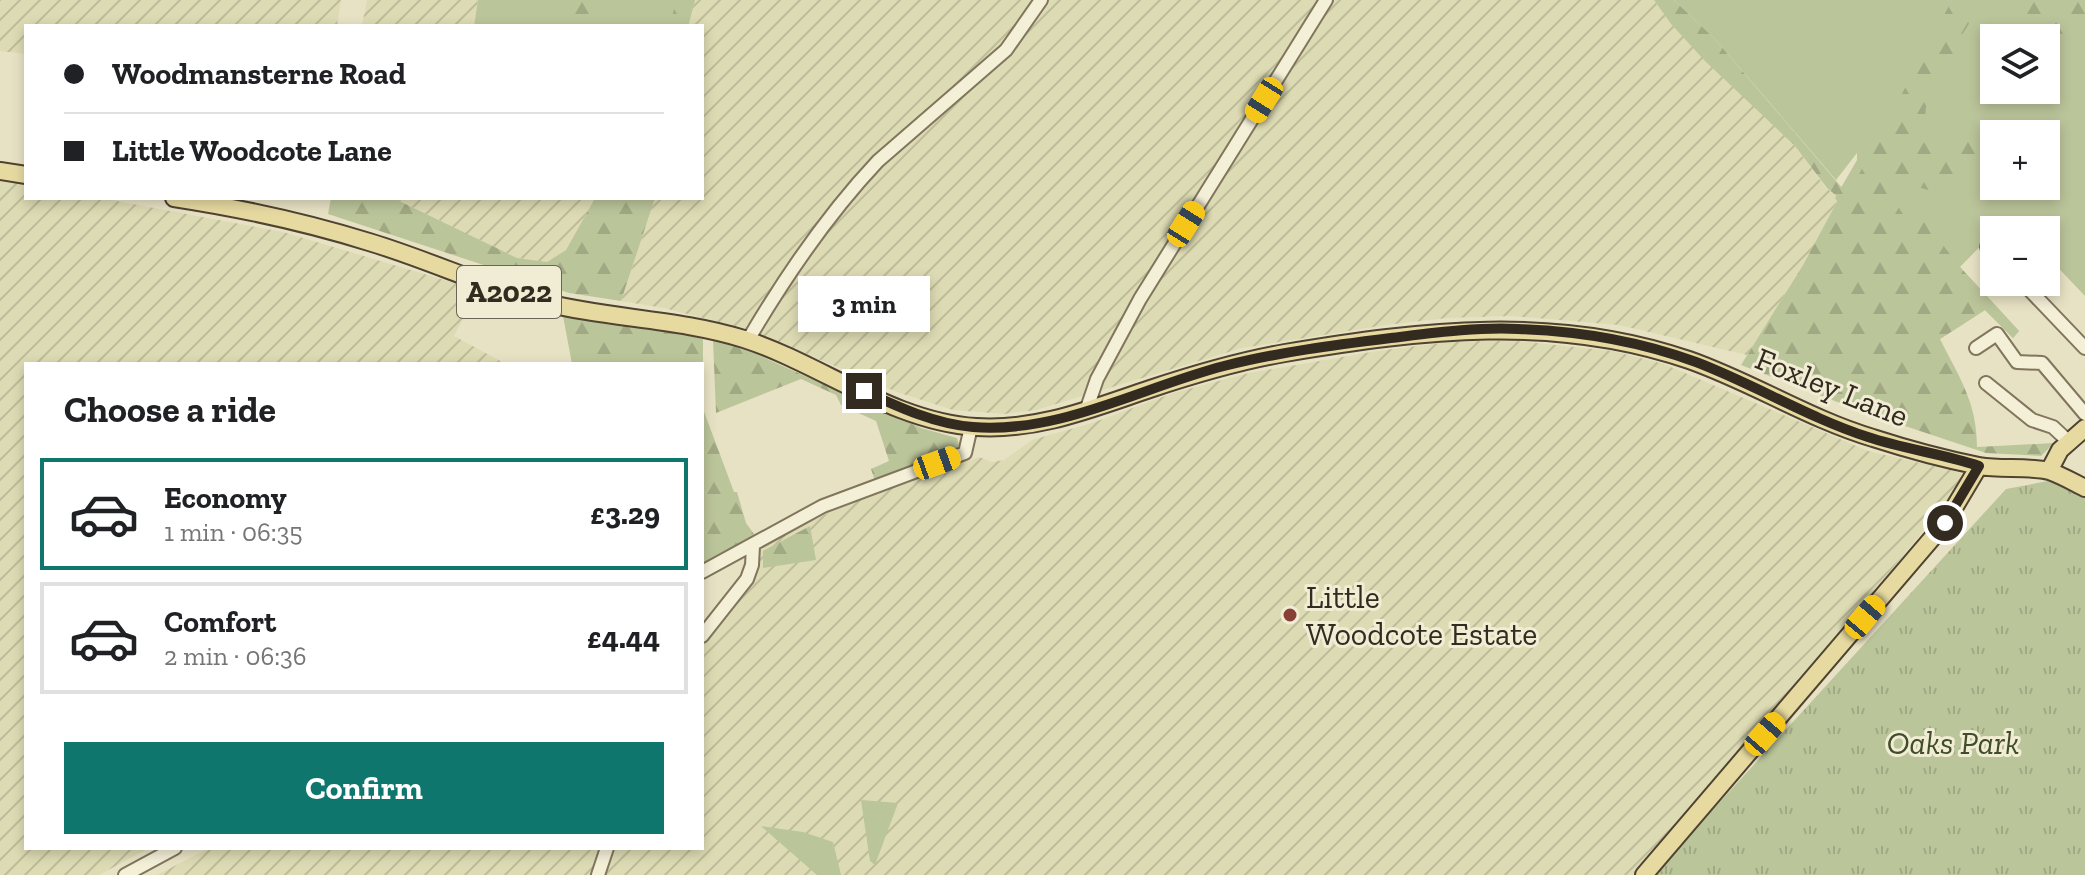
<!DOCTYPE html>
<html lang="en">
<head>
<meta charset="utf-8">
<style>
  :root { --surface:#fff; --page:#f6f6f6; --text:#202124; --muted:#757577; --line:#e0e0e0; --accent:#0f766e }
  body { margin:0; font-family:"Zilla Slab",serif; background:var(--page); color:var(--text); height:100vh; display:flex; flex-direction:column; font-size:30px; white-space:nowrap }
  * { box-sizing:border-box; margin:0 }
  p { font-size:26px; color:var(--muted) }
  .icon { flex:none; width:44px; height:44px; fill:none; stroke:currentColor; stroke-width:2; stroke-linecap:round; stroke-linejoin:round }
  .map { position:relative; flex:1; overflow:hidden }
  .drawer { position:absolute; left:24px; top:362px; width:680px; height:488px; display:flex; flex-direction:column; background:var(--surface); border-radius:0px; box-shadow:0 4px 12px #0003 }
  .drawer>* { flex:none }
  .hud { position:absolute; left:24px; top:24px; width:680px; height:176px; border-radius:0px; box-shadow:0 4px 12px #0003; display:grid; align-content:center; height:176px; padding:0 40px; background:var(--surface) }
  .tools { position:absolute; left:1980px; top:24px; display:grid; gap:16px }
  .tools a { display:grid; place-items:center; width:80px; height:80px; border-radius:0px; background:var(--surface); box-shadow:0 4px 12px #0003; font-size:40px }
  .end { position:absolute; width:36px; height:36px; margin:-18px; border:10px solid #332b1f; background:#fff; box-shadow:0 0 0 4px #fff }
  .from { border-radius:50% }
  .bubble { position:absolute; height:56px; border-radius:0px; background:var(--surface); box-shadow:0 4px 12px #0003; font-size:26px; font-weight:700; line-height:56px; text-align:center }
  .car { position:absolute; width:24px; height:48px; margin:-24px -12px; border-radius:10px; box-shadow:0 0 6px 2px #0007; background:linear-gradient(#f5c518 24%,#345 0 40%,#f5c518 0 76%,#345 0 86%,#f5c518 0) }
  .hud b { display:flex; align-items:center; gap:28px; height:76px; font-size:30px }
  .hud b+b { border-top:2px solid var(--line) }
  .hud i { width:20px; height:20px; background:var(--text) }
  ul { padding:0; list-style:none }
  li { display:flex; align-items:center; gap:24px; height:112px; margin:0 16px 12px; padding:0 24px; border:4px solid var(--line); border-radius:0px }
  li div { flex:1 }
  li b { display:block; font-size:30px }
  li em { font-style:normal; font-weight:700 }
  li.active { border-color:var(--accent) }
  li>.icon { width:72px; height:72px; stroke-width:1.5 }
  h2 { padding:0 40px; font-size:36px; line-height:96px }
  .primary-button { display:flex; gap:16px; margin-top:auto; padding:16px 40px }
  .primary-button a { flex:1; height:92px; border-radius:0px; background:var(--accent); color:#fff; font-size:32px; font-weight:700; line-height:92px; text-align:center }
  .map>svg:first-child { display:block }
</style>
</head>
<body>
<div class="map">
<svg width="2085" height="875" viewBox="0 0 2085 875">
  <defs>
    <pattern id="farmland-furrows" width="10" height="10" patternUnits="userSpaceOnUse" patternTransform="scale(2)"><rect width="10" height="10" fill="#dddbb3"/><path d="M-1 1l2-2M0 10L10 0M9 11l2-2" fill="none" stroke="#bebc9a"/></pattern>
    <pattern id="forest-firs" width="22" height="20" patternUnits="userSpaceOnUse" patternTransform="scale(2)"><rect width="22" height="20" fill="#bbc59a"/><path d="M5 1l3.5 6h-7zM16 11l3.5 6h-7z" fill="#a1a984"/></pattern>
    <pattern id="park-tufts" width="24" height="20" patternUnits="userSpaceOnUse" patternTransform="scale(2)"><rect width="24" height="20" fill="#bbc59a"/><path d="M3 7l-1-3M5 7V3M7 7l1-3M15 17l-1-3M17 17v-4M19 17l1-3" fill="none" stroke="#a1a984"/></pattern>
  </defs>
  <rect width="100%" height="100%" fill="#e8e2c5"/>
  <!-- farmland -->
  <path fill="url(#farmland-furrows)" d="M0 0H341L337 26H26V54L0 51Z
    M367 0H478L474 26H362Z
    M695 0H1654L1671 24 1795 146 1826 188 1839 198 1803 265 1747 355 1619 325 1511 316 1447 318 1386 325 1242 348 1036 410 1005 414 953 410 897 392 746 329 664 308 621 301 655 198H702V26H688Z
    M0 179 26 184V198H101L283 232 478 290 454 336 506 364H26V848H149L99 875H0Z
    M393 198H595L566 250 547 262 517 258Z
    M1508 340 1613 351 1664 364 1868 451 1959 472 1967 478 1639 875H157L209 848H702V646L749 583 758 568 760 550 769 543 830 512 876 493 979 457 992 462 1004 460 1032 440 1092 423 1173 393 1249 373 1377 351 1449 342Z"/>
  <!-- grass -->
  <path fill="#bbc59a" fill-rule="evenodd" d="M478 0H695L688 26H474Z
    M1674 0H2085V296L2046 255V230H2022L2009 217 1960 267 2019 331 2013 338 1985 310 1940 339 1835 198 1857 160V153L1836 180 1715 39ZM1994 38H2046V90H1994ZM1994 134H2046V186H1994Z
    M861 800 898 803 875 865 870 861Z
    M761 826 803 832 833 842 841 875H817Z"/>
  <!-- forest -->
  <path fill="url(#forest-firs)" d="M566 0H601L602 26H565Z
    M676 0H695L688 26H670Z
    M1654 0H1674L1715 39 1843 189 1853 175 1857 178 1952 0H1984L1960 38 1950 74 1926 107 1923 142 1940 156 1956 150 1981 132 1994 138 1987 170C1942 198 1933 198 1887 170L1881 182 1912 227 1925 222 1960 267 2019 331 2013 338 1985 310 1940 339C1959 377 1977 402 1977 447L2054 443 2041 456 1986 453 1866 413 1741 365 1803 265 1839 198 1827 188 1795 146 1705 61 1671 24Z
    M2031 0H2085V42L2044 31 2019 18Z
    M331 198H393L517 258 547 262 566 250 595 198H655L621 301 569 293 328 214Z
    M563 316 659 329 703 339V409L734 492H737L746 523 756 537 702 569V364H572Z
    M713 340 747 350 921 428 957 438 959 445 955 451 875 481 871 469 889 461 876 421 841 405 836 395 801 379 716 413Z
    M810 526 816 560 763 568V551Z"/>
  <!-- park -->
  <path fill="url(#park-tufts)" d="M2048 481 2085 495V875H1653L2006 489Z"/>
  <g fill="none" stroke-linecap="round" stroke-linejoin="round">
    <!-- minor casing -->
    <g stroke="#81755d" stroke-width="16">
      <path id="minor" d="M1987 247 1994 254
        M2022 282 2085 348
        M748 340C785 277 828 214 878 161L1006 50 1041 0
        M1976 348 1997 334 2017 362 2042 363 2085 414
        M1986 383 2032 420 2053 427 2069 442
        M1086 411 1097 379 1140 299 1326 0
        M702 572 823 506 965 453 971 427
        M702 636 747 579 752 565 753 546
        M125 875 175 848
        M598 875 607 848"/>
    </g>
    <!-- major casing -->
    <g stroke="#4f4331" stroke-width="20">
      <path id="major" d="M0 171 26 175
        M174 198C239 208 305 222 369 242 426 259 481 285 538 301 606 319 677 318 744 339 821 364 893 422 976 427 1038 431 1093 408 1150 389 1195 374 1239 361 1285 353 1422 330 1555 314 1689 360 1752 382 1809 419 1873 438 1907 449 1944 459 1979 466 2001 470 2026 466 2049 471 2061 475 2073 482 2085 488
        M2049 471 2060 450 2085 428
        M1644 875 1945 523 1979 466"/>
    </g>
    <!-- minor -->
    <use href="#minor" stroke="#f4efd7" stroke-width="12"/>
    <!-- major -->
    <use href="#major" stroke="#e7daa1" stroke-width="16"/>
  </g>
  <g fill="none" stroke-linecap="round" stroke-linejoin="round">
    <!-- route -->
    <path stroke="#332b1f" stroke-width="10" d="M864 391C898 407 935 424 973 427 1060 434 1142 387 1224 366 1279 352 1335 345 1391 338 1433 333 1476 327 1518 329 1579 331 1639 341 1696 362 1754 384 1809 418 1868 437 1904 449 1943 454 1979 466L1945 523"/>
  </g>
  <!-- markers -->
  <circle fill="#883f35" stroke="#f1ecd4" stroke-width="3" cx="1290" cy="615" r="8"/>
  <g text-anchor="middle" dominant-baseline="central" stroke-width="6" stroke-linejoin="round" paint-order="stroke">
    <!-- shield labels -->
    <rect fill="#f1ecd4" stroke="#6c6555" stroke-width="2" x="457" y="266" width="104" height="52" rx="6"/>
    <g font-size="30" font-weight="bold" fill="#332b1f">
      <text x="509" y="292">A2022</text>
    </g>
    <!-- street labels -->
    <g font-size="32" fill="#332b1f" stroke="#f1ecd4">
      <text transform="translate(1832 387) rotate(22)">Foxley Lane</text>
    </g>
    <!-- poi labels -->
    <g font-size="32" fill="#332b1f" stroke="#f1ecd4" text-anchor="start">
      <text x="1306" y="597">Little<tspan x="1306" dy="37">Woodcote Estate</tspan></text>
    </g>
    <!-- park labels -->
    <g font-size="32" font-style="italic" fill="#3f4d28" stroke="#f1ecd4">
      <text x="1953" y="743">Oaks Park</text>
    </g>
  </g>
</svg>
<div class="tools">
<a><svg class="icon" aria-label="layers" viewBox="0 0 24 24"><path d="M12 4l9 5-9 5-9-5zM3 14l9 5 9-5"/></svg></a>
<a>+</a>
<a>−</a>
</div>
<i class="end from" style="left:1945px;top:523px"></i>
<i class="end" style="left:864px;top:391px"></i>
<div class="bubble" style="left:798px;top:276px;width:132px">3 min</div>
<i class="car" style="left:1264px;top:100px;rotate:212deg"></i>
<i class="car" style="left:1186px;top:224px;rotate:32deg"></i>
<i class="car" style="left:937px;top:463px;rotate:70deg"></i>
<i class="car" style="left:1865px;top:617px;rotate:40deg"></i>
<i class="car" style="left:1765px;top:734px;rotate:41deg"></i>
<div class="hud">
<b><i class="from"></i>Woodmansterne Road</b>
<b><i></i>Little Woodcote Lane</b>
</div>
<section class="drawer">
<h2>Choose a ride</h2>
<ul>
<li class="active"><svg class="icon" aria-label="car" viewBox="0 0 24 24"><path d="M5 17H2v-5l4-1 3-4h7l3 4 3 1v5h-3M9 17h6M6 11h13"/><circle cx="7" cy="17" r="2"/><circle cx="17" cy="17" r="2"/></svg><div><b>Economy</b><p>1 min · 06:35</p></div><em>£3.29</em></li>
<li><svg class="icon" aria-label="car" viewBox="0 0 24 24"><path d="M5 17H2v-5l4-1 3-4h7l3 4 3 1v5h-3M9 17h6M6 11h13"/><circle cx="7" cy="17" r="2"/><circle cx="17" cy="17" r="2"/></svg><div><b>Comfort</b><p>2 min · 06:36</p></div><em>£4.44</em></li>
</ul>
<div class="primary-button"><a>Confirm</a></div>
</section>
</div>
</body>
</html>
